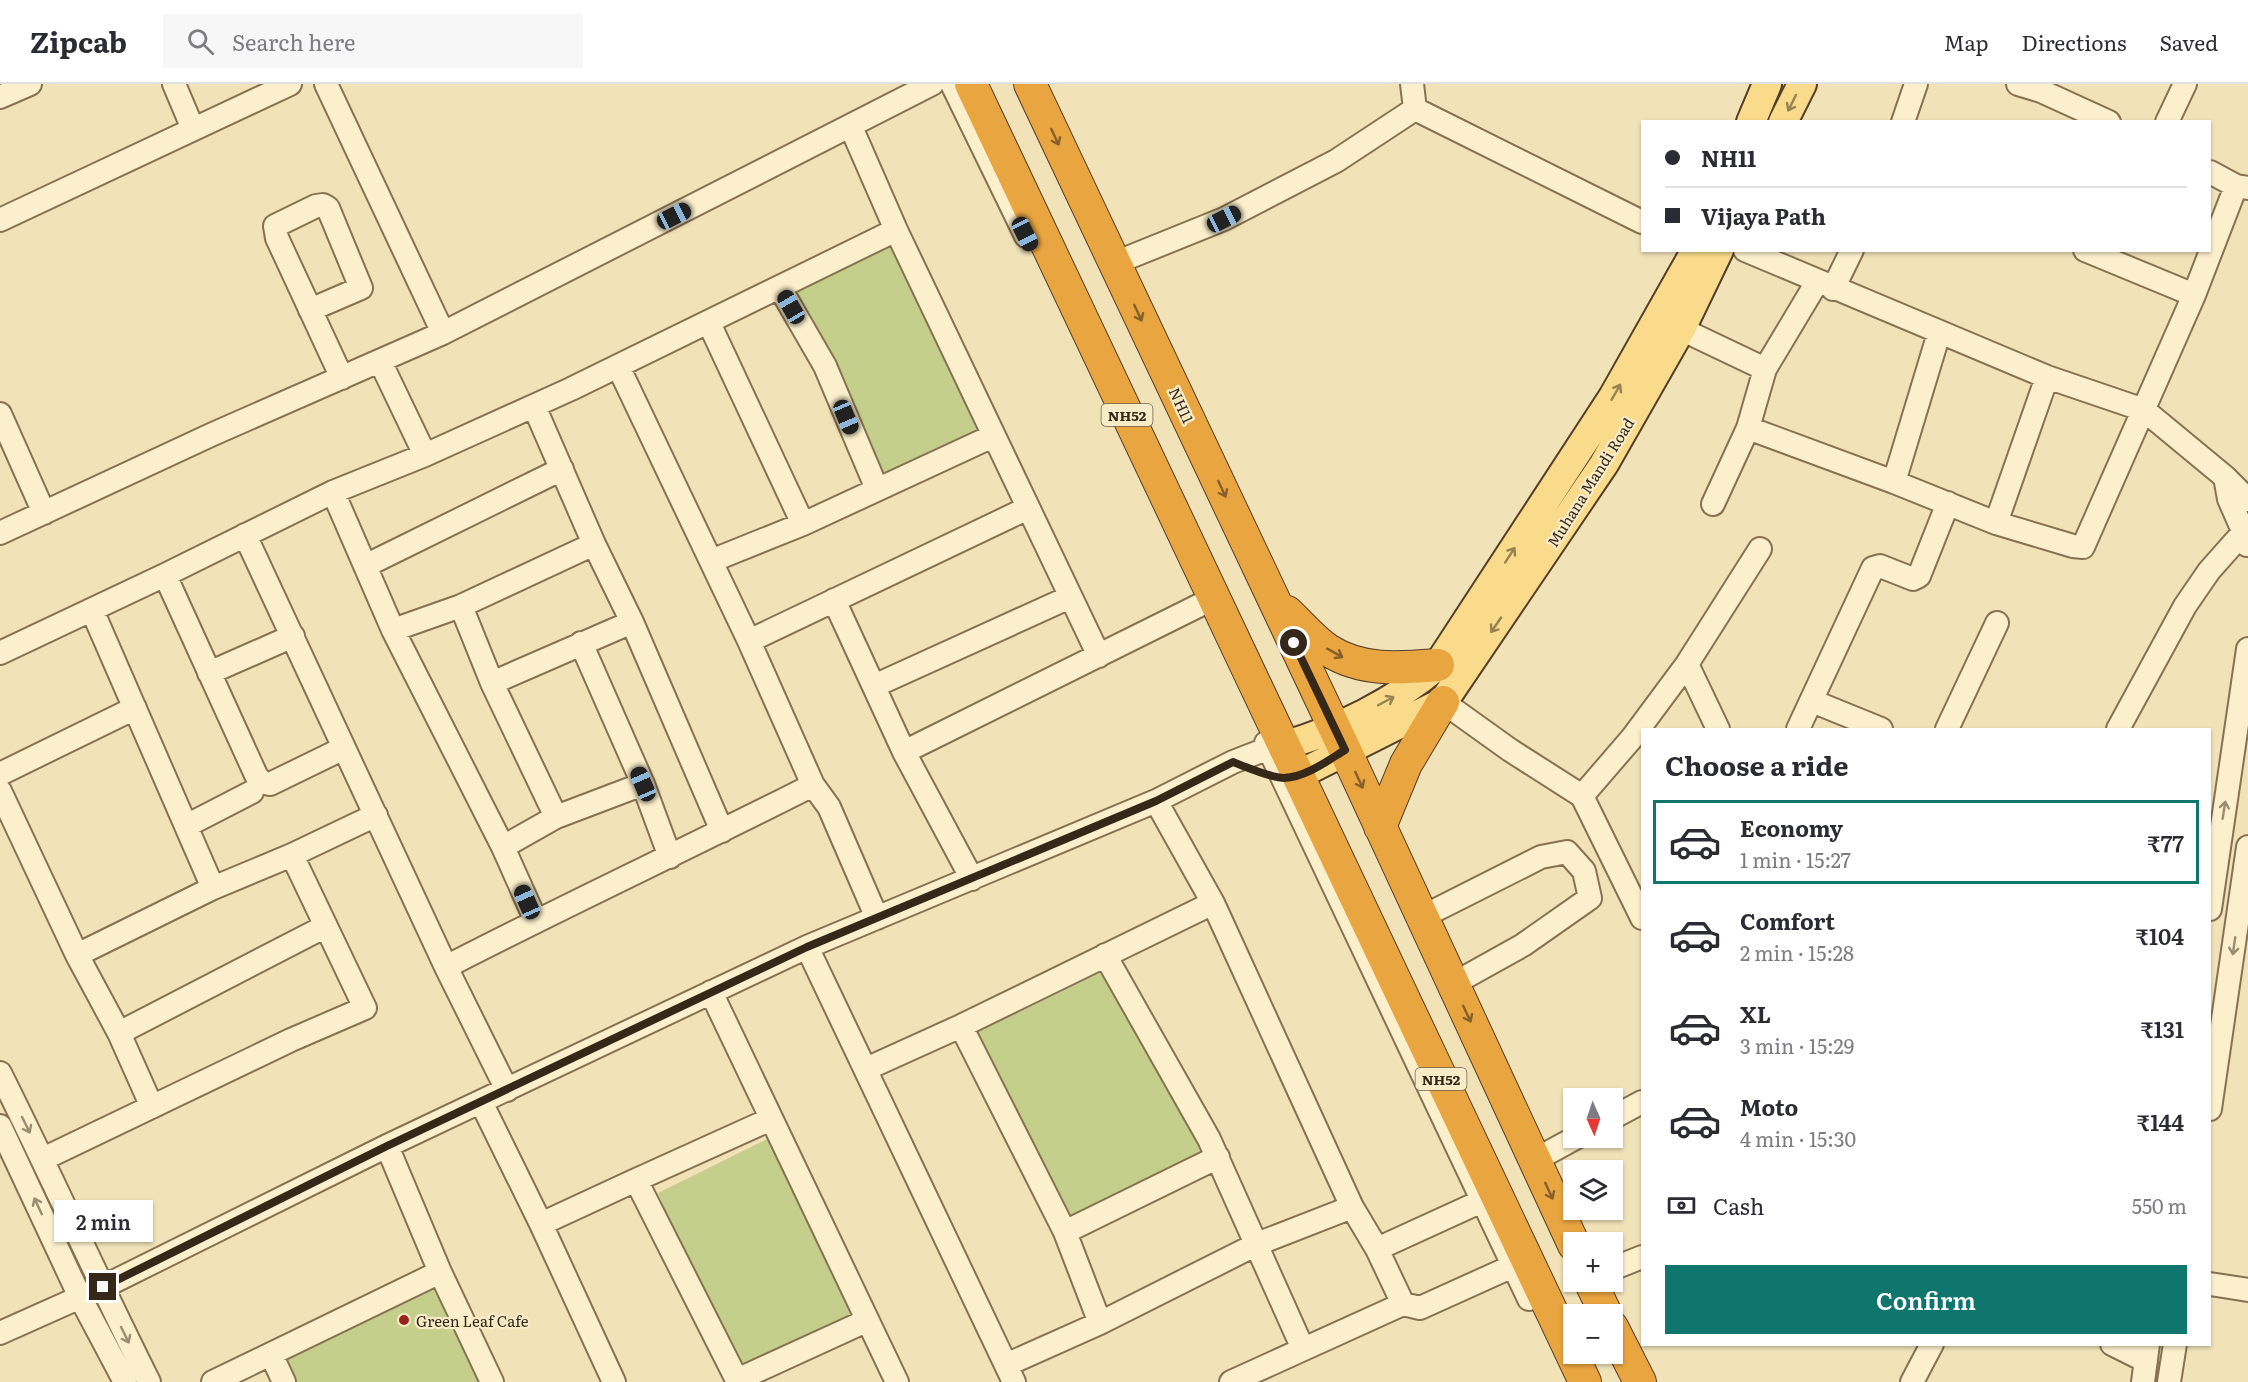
<!DOCTYPE html>
<html lang="en">
<head>
<meta charset="utf-8">
<style>
  :root { --surface:#fff; --page:#f7f7f7; --text:#2b2b33; --muted:#7c7c81; --line:#e1e1e2; --accent:#0f766e }
  body { margin:0; font-family:Literata,serif; background:var(--page); color:var(--text); height:100vh; display:flex; flex-direction:column; font-size:22px; white-space:nowrap }
  * { box-sizing:border-box; margin:0 }
  p { font-size:20px; color:var(--muted) }
  .icon { flex:none; width:33px; height:33px; fill:none; stroke:currentColor; stroke-width:2; stroke-linecap:round; stroke-linejoin:round }
  .map { position:relative; flex:1; overflow:hidden }
  .panel { position:absolute; left:1641px; top:644px; width:570px; height:618px; display:flex; flex-direction:column; background:var(--surface); border-radius:0px; box-shadow:0 2px 4px #0004 }
  .panel>* { flex:none }
  .guide { position:absolute; left:1641px; top:36px; width:570px; height:132px; border-radius:0px; box-shadow:0 2px 4px #0004; display:grid; align-content:center; height:132px; padding:0 24px; background:var(--surface) }
  .needle { width:39px; rotate:177deg }
  .controls { position:absolute; left:1563px; top:1004px; display:grid; gap:12px }
  .controls a { display:grid; place-items:center; width:60px; height:60px; border-radius:0px; background:var(--surface); box-shadow:0 2px 4px #0004; font-size:30px }
  .end { position:absolute; width:27px; height:27px; margin:-14px; border:8px solid #352819; background:#fff; box-shadow:0 0 0 3px #fff }
  .from { border-radius:50% }
  .bubble { position:absolute; height:42px; border-radius:0px; background:var(--surface); box-shadow:0 2px 4px #0004; font-size:20px; font-weight:600; line-height:42px; text-align:center }
  .car { position:absolute; width:18px; height:36px; margin:-18px -9px; border-radius:8px; box-shadow:0 0 4px 2px #0007; background:linear-gradient(#222 24%,#8ab4d8 0 40%,#222 0 76%,#8ab4d8 0 86%,#222 0) }
  .guide b { display:flex; align-items:center; gap:21px; height:57px; font-size:22px }
  .guide b+b { border-top:2px solid var(--line) }
  .guide i { width:15px; height:15px; background:var(--text) }
  ul { padding:0; list-style:none }
  li { display:flex; align-items:center; gap:18px; height:84px; margin:0 12px 9px; padding:0 12px; border:3px solid transparent; border-radius:0px }
  li div { flex:1 }
  li b { display:block; font-size:22px }
  li em { font-style:normal; font-weight:600 }
  li.selected { border-color:var(--accent) }
  li>.icon { width:54px; height:54px; stroke-width:1.5 }
  h2 { padding:0 24px; font-size:27px; line-height:72px }
  .pay { display:flex; align-items:center; gap:15px; height:66px; padding:0 24px; font-size:22px }
  .pay p { margin-inline-start:auto }
  .primary-button { display:flex; gap:12px; margin-top:auto; padding:12px 24px }
  .primary-button a { flex:1; height:69px; border-radius:0px; background:var(--accent); color:#fff; font-size:24px; font-weight:600; line-height:69px; text-align:center }
  header { display:flex; align-items:center; gap:36px; box-sizing:border-box; height:84px; padding:0 30px; background:var(--surface); border-bottom:2px solid var(--line) }
  header strong { font-size:28px }
  nav { display:flex; gap:33px; margin-inline-start:auto; font-size:21px }
  .search { width:420px; height:54px; background:var(--page); display:flex; align-items:center; gap:15px; box-sizing:border-box; padding:0 21px; border-radius:0px; color:var(--muted); font-size:22px }
  .map>svg:first-child { display:block }
</style>
</head>
<body>
<header>
<strong>Zipcab</strong>
<div class="search"><svg class="icon" aria-label="search" viewBox="0 0 24 24"><circle cx="10" cy="10" r="6"/><path d="M15 15l6 6"/></svg>Search here</div>
<nav><a>Map</a><a>Directions</a><a>Saved</a></nav>
</header>
<div class="map">
<svg width="2248" height="1298" viewBox="0 0 2248 1298">
  <rect width="100%" height="100%" fill="#f1e2b8"/>
  <!-- green -->
  <path fill="#c4cf8c" d="M896 146 993 352 877 405 780 204Z
    M1105 871 1218 1073 1065 1148 961 942Z
    M769 1054 861 1233 737 1296 658 1109Z
    M437 1202 484 1298H293L282 1274Z"/>
  <g fill="none" stroke-linecap="round" stroke-linejoin="round">
    <!-- minor casing -->
    <g stroke="#887152" stroke-width="26">
      <path id="minor" d="M174 0 193 45
        M326 0 443 249
        M952 0 1026 152
        M2018 0 2041 7 2109 38
        M0 13 30 0
        M1415 25 1642 138
        M1903 38 1916 0
        M2167 38 2185 0
        M851 43 896 146 1099 572
        M2210 88 2236 102 2248 104
        M0 136 290 0
        M1745 166 2047 293 2144 326 2225 393 2248 416
        M2085 166 2194 211
        M1115 179 1224 135 1336 77 1415 25 1412 0
        M780 204 825 282 877 405
        M1833 205 1852 166
        M310 226 361 204 328 124 323 121 316 122 275 142 277 154 342 294
        M709 239 803 440
        M1681 245 1765 285
        M380 277 425 371
        M618 282 749 557 813 701 829 723 877 834
        M534 322 594 460 632 538 722 747
        M0 330 44 429
        M1748 344 1894 398 1996 439 2073 462 2083 463 2194 211 2236 102
        M2225 393 2229 415 2244 449 2247 461
        M1894 398 1939 249
        M333 408 393 546 503 763 536 837
        M1713 420 1748 344 1765 285 1817 198
        M1996 439 2047 293
        M0 449 213 350 443 249 932 0
        M245 451 446 883 507 1006
        M711 477 803 440 993 352
        M365 482 562 385
        M165 491 256 691 261 698 270 700 344 664
        M834 516 904 668 972 795
        M461 522 492 599 556 733
        M92 526 213 804 292 771 376 731
        M393 546 461 522 594 460
        M749 557 1028 424
        M581 559 643 700 670 773
        M0 569 165 491 333 408 425 371 571 305 896 146
        M1687 580 1718 645
        M209 589 293 552
        M492 599 632 538
        M874 602 1070 513
        M1812 617 1881 645
        M1443 618 1510 666 1582 712 1642 834
        M1798 645 1873 484 1880 482 1913 495 1919 492 1948 419
        M1947 645 1997 539
        M2118 645 2185 522 2209 487 2248 443
        M1266 659 1529 1215
        M904 668 1200 521
        M0 690 135 624
        M0 707 77 871 119 949 152 1023
        M1582 712 1632 654 1687 580 1760 465
        M1156 717 1213 819 1352 1123 1377 1165 1403 1220
        M186 742 252 708
        M503 763 556 733 643 700
        M2210 825 2248 565
        M1422 833 1541 773 1567 768 1584 787 1590 814 1523 861 1453 900
        M807 863 1014 1298
        M77 871 213 804
        M1105 871 1209 1055 1303 1265
        M446 883C568 820 691 763 813 701
        M711 908 897 1298
        M961 942 1065 1148 1100 1239
        M119 949 326 842
        M866 985 961 942 1213 819
        M0 989C51 1091 98 1196 149 1298
        M481 1018 541 1140 636 1096 738 1298
        M2210 1025 2248 763
        M1612 1034 1642 1018
        M0 1042 80 1213 125 1298
        M387 1062 440 1188 492 1298
        M43 1075 291 956 365 924 292 771
        M1535 1076 1577 1053
        M636 1096 771 1035
        M541 1140 614 1298
        M1065 1148 1218 1073
        M1377 1165 1482 1117
        M1612 1185 1642 1173
        M2210 1200 2248 1206
        M0 1249 103 1203 387 1062 807 863 1156 717 1233 678 1269 664 1282 662
        M2112 1260 2146 1277
        M271 1270 284 1298
        M1006 1281 1100 1239 1257 1160 1352 1123
        M737 1296 866 1237
        M213 1298 440 1188
        M1231 1298 1403 1220 1420 1224 1513 1182
        M1912 1298 1932 1260
        M2143 1298 2148 1260
        M2169 1298 2175 1260"/>
    </g>
    <!-- major casing -->
    <g stroke="#543e28" stroke-width="32">
      <path id="major" d="M1751 38 1767 0
        M1783 38 1802 0
        M1283 662C1338 646 1395 618 1438 581L1613 313 1696 166
        M1298 691 1443 618 1604 380 1681 245 1719 166"/>
    </g>
    <!-- highway casing -->
    <g stroke="#543e28" stroke-width="34">
      <path id="highway" d="M971 0 1585 1298
        M1030 0 1345 666 1574 1161
        M1287 528C1300 540 1313 556 1328 566 1362 588 1401 584 1438 581
        M1380 743 1406 680 1443 618
        M1590 1197 1606 1230
        M1612 1243 1640 1298"/>
    </g>
    <!-- minor -->
    <use href="#minor" stroke="#fbefcc" stroke-width="22"/>
    <!-- major -->
    <use href="#major" stroke="#f9db8b" stroke-width="28"/>
    <!-- highway -->
    <use href="#highway" stroke="#e9a540" stroke-width="32"/>
  </g>
  <!-- one-way arrows -->
  <defs><path id="oneway-shaft" d="M-6 0H5M1.5-3L5.5 0L1.5 3" fill="none" stroke-width="1.6" stroke-linecap="round" stroke-linejoin="round" transform="scale(1.5)"/></defs>
  <g stroke="#978252">
    <use href="#oneway-shaft" transform="translate(1792 19) rotate(116)"/>
    <use href="#oneway-shaft" transform="translate(1616 308) rotate(-60)"/>
    <use href="#oneway-shaft" transform="translate(1510 471) rotate(-57)"/>
    <use href="#oneway-shaft" transform="translate(1496 541) rotate(124)"/>
    <use href="#oneway-shaft" transform="translate(1386 617) rotate(-28)"/>
  </g>
  <g stroke="#86602b">
    <use href="#oneway-shaft" transform="translate(1055 53) rotate(65)"/>
    <use href="#oneway-shaft" transform="translate(1138 229) rotate(65)"/>
    <use href="#oneway-shaft" transform="translate(1222 405) rotate(65)"/>
    <use href="#oneway-shaft" transform="translate(1335 569) rotate(29)"/>
    <use href="#oneway-shaft" transform="translate(1359 696) rotate(65)"/>
    <use href="#oneway-shaft" transform="translate(1467 930) rotate(65)"/>
    <use href="#oneway-shaft" transform="translate(1549 1107) rotate(65)"/>
  </g>
  <g stroke="#988c72">
    <use href="#oneway-shaft" transform="translate(2224 726) rotate(-81)"/>
    <use href="#oneway-shaft" transform="translate(2234 862) rotate(98)"/>
    <use href="#oneway-shaft" transform="translate(26 1041) rotate(64)"/>
    <use href="#oneway-shaft" transform="translate(38 1122) rotate(-115)"/>
    <use href="#oneway-shaft" transform="translate(125 1251) rotate(64)"/>
  </g>
  <g fill="none" stroke-linecap="round" stroke-linejoin="round">
    <!-- route -->
    <path stroke="#352819" stroke-width="8" d="M103 1203 387 1062 807 863 1156 717 1233 678C1246 683 1271 694 1284 694 1306 693 1327 677 1345 666L1294 559"/>
  </g>
  <!-- markers -->
  <circle fill="#9b221e" stroke="#f8ecc8" stroke-width="2" cx="404" cy="1236" r="6"/>
  <g text-anchor="middle" dominant-baseline="central" stroke-width="4.5" stroke-linejoin="round" paint-order="stroke">
    <!-- shield labels -->
    <g fill="#f8ecc8" stroke="#70634e" stroke-width="1.5">
      <rect x="1101.5" y="320" width="51" height="22" rx="4.5"/>
      <rect x="1415.5" y="984" width="51" height="22" rx="4.5"/>
    </g>
    <g font-size="14" font-weight="bold" fill="#352819">
      <text x="1127" y="331">NH52</text>
      <text x="1441" y="995">NH52</text>
    </g>
    <!-- street labels -->
    <g font-size="15" fill="#352819" stroke="#f8ecc8">
      <text transform="translate(1182 321) rotate(65)">NH11</text>
      <text transform="translate(1590 398) rotate(-58)">Muhana Mandi Road</text>
    </g>
    <!-- poi labels -->
    <g font-size="15" fill="#352819" stroke="#f8ecc8" text-anchor="start">
      <text x="416" y="1236">Green Leaf Cafe</text>
    </g>
  </g>
</svg>
<div class="controls">
<a><svg class="needle" viewBox="-14 -14 28 28"><path d="M0-13l5 13h-10z" fill="#e53935"/><path d="M0 13l5-13h-10z" fill="#7c7c81"/></svg></a>
<a><svg class="icon" aria-label="layers" viewBox="0 0 24 24"><path d="M12 4l9 5-9 5-9-5zM3 14l9 5 9-5"/></svg></a>
<a>+</a>
<a>−</a>
</div>
<i class="end from" style="left:1294px;top:559px"></i>
<i class="end" style="left:103px;top:1203px"></i>
<div class="bubble" style="left:54px;top:1116px;width:99px">2 min</div>
<i class="car" style="left:674px;top:132px;rotate:63deg"></i>
<i class="car" style="left:1224px;top:135px;rotate:63deg"></i>
<i class="car" style="left:1025px;top:150px;rotate:154deg"></i>
<i class="car" style="left:791px;top:223px;rotate:330deg"></i>
<i class="car" style="left:846px;top:333px;rotate:157deg"></i>
<i class="car" style="left:643px;top:700px;rotate:337deg"></i>
<i class="car" style="left:527px;top:818px;rotate:336deg"></i>
<div class="guide">
<b><i class="from"></i>NH11</b>
<b><i></i>Vijaya Path</b>
</div>
<section class="panel">
<h2>Choose a ride</h2>
<ul>
<li class="selected"><svg class="icon" aria-label="car" viewBox="0 0 24 24"><path d="M5 17H2v-5l4-1 3-4h7l3 4 3 1v5h-3M9 17h6M6 11h13"/><circle cx="7" cy="17" r="2"/><circle cx="17" cy="17" r="2"/></svg><div><b>Economy</b><p>1 min · 15:27</p></div><em>₹77</em></li>
<li><svg class="icon" aria-label="car" viewBox="0 0 24 24"><path d="M5 17H2v-5l4-1 3-4h7l3 4 3 1v5h-3M9 17h6M6 11h13"/><circle cx="7" cy="17" r="2"/><circle cx="17" cy="17" r="2"/></svg><div><b>Comfort</b><p>2 min · 15:28</p></div><em>₹104</em></li>
<li><svg class="icon" aria-label="car" viewBox="0 0 24 24"><path d="M5 17H2v-5l4-1 3-4h7l3 4 3 1v5h-3M9 17h6M6 11h13"/><circle cx="7" cy="17" r="2"/><circle cx="17" cy="17" r="2"/></svg><div><b>XL</b><p>3 min · 15:29</p></div><em>₹131</em></li>
<li><svg class="icon" aria-label="car" viewBox="0 0 24 24"><path d="M5 17H2v-5l4-1 3-4h7l3 4 3 1v5h-3M9 17h6M6 11h13"/><circle cx="7" cy="17" r="2"/><circle cx="17" cy="17" r="2"/></svg><div><b>Moto</b><p>4 min · 15:30</p></div><em>₹144</em></li>
</ul>
<div class="pay"><svg class="icon" aria-label="cash" viewBox="0 0 24 24"><path d="M3 7h18v10H3z"/><circle cx="12" cy="12" r="2"/></svg>Cash<p>550 m</p></div>
<div class="primary-button"><a>Confirm</a></div>
</section>
</div>
</body>
</html>
